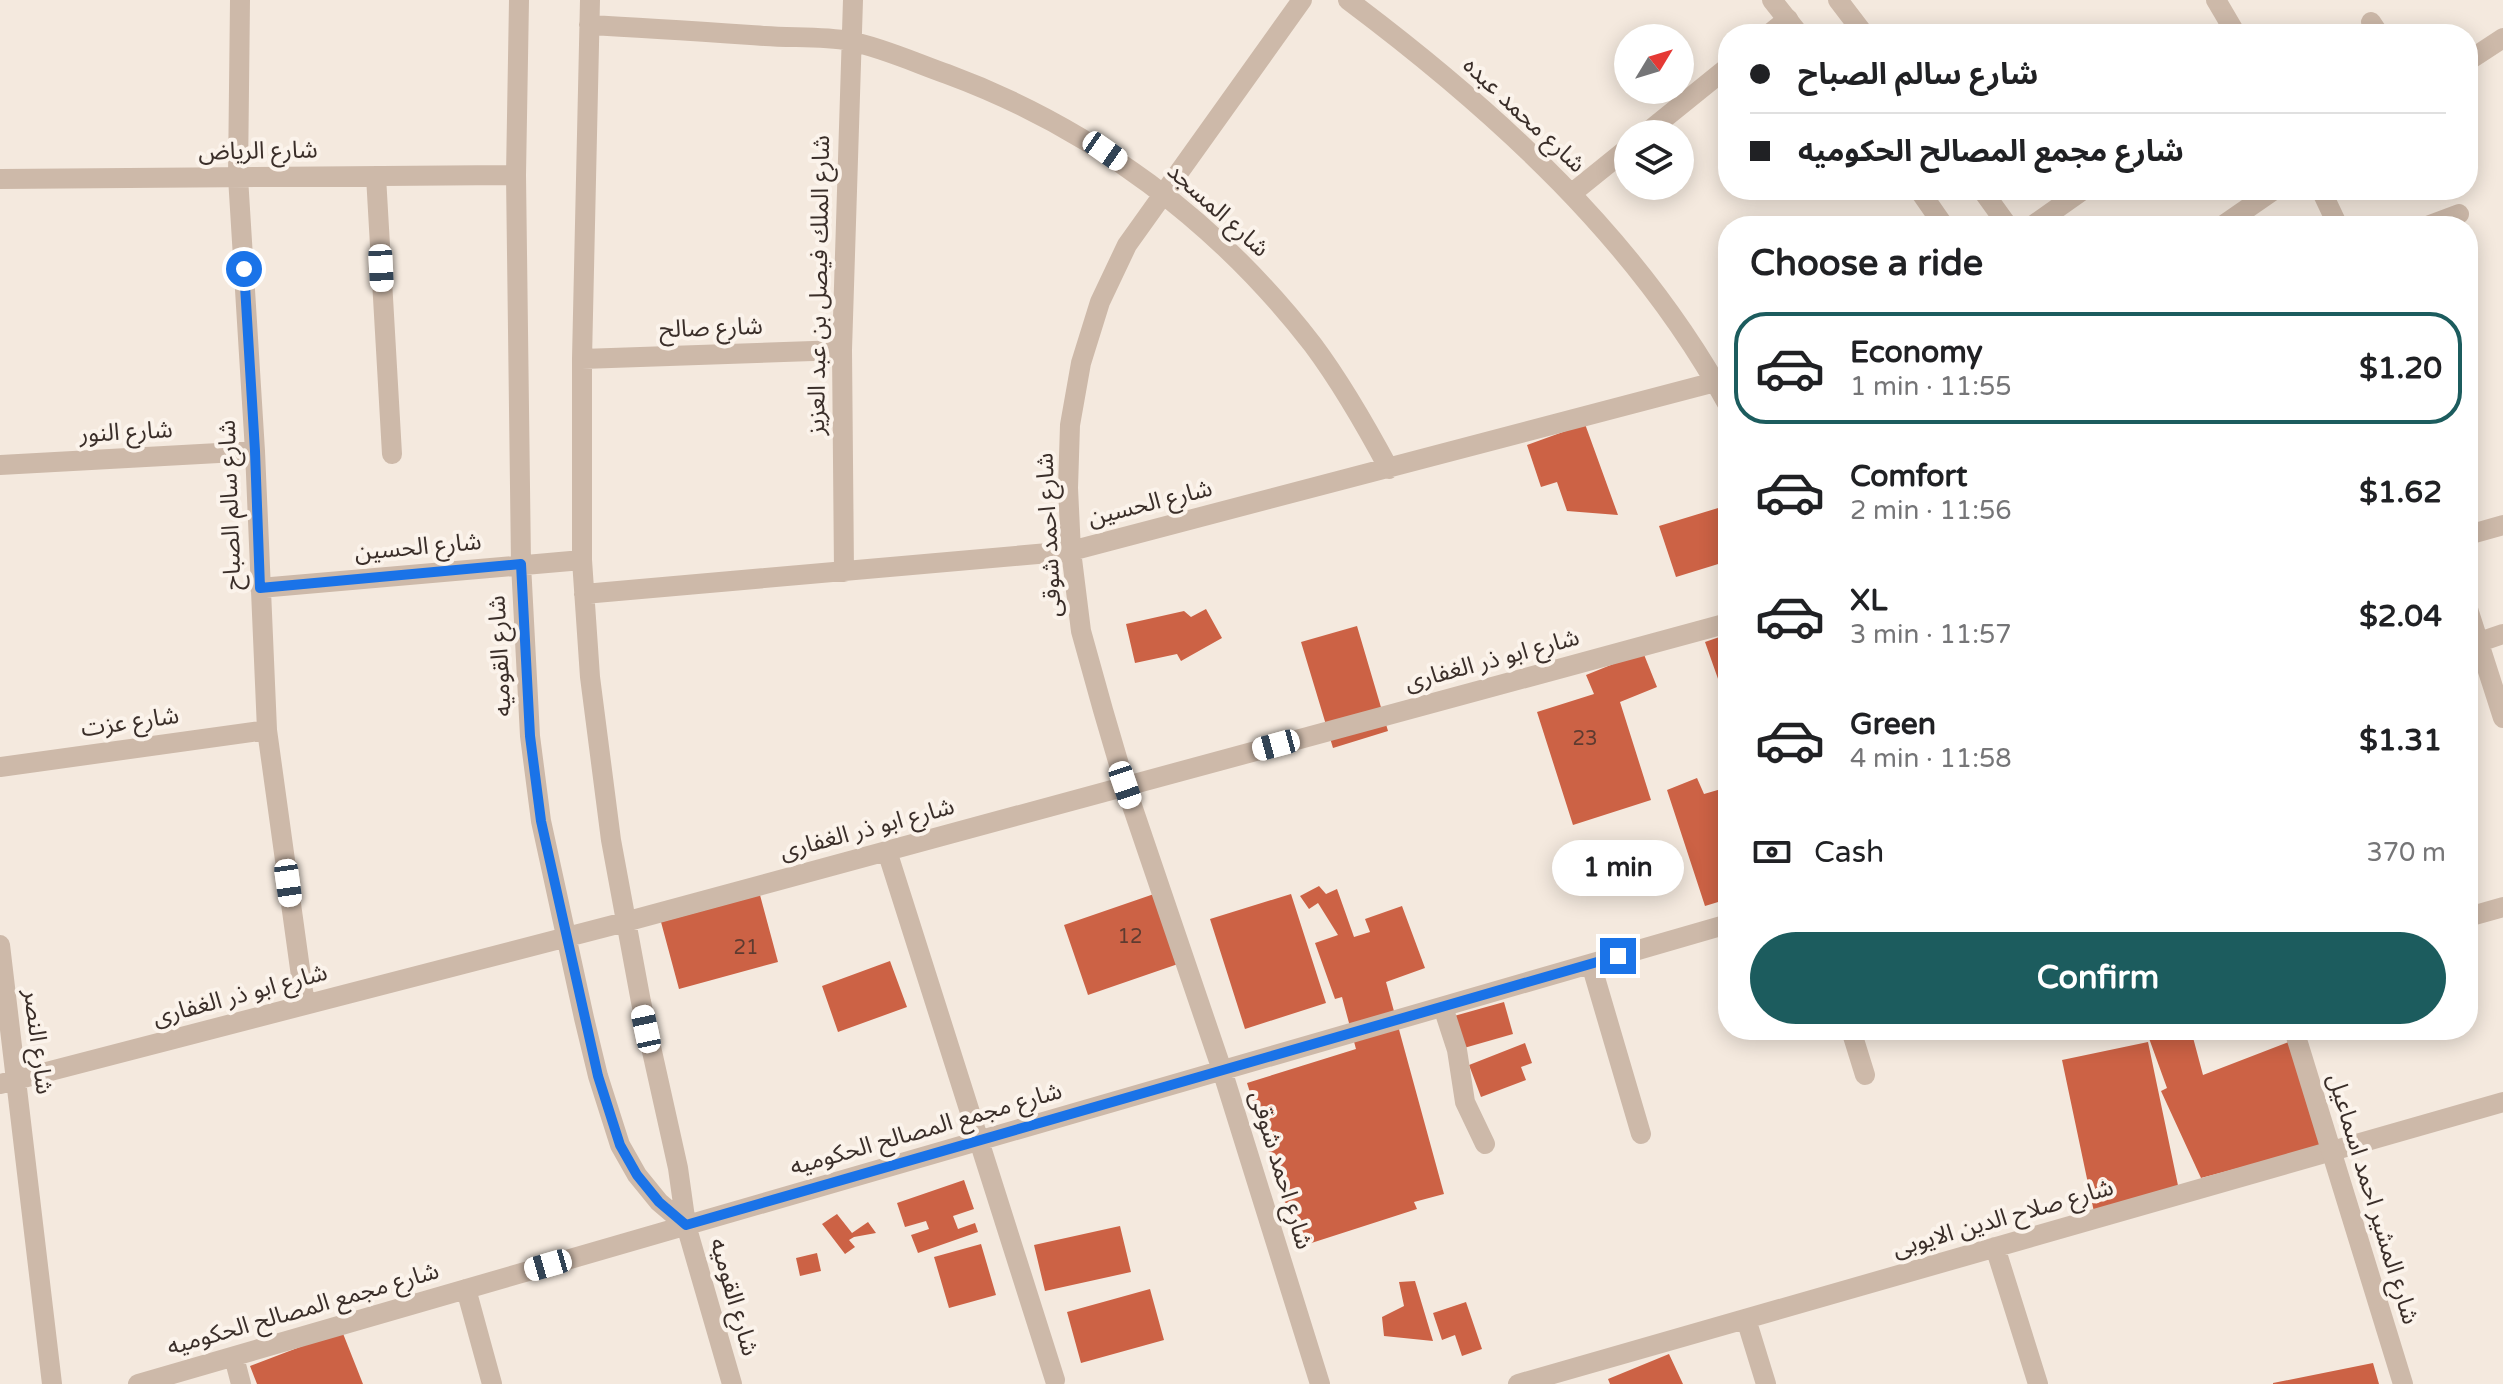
<!DOCTYPE html>
<html lang="en">
<head>
<meta charset="utf-8">
<style>
  :root { --surface:#fff; --page:#f2f2f2; --text:#202124; --muted:#757577; --line:#e0e0e0; --accent:#1c5c5e }
  body { margin:0; font-family:"Varela Round","Noto Sans Arabic",sans-serif; background:var(--page); color:var(--text); height:100vh; display:flex; flex-direction:column; font-size:30px; white-space:nowrap }
  * { box-sizing:border-box; margin:0 }
  p { font-size:26px; color:var(--muted) }
  .icon { flex:none; width:44px; height:44px; fill:none; stroke:currentColor; stroke-width:2; stroke-linecap:round; stroke-linejoin:round }
  .map { position:relative; flex:1; overflow:hidden }
  .sheet { position:absolute; left:1718px; top:216px; width:760px; height:824px; display:flex; flex-direction:column; background:var(--surface); border-radius:32px; box-shadow:0 4px 20px #0003 }
  .sheet>* { flex:none }
  .hud { position:absolute; left:1718px; top:24px; width:760px; height:176px; border-radius:32px; box-shadow:0 4px 20px #0003; display:grid; align-content:center; height:176px; padding:0 32px; background:var(--surface) }
  .needle { width:52px; rotate:52deg }
  .buttons { position:absolute; left:1614px; top:24px; display:grid; gap:16px }
  .buttons a { display:grid; place-items:center; width:80px; height:80px; border-radius:50%; background:var(--surface); box-shadow:0 4px 20px #0003; font-size:40px }
  .end { position:absolute; width:36px; height:36px; margin:-18px; border:10px solid #1a73e8; background:#fff; box-shadow:0 0 0 4px #fff }
  .from { border-radius:50% }
  .bubble { position:absolute; height:56px; border-radius:28px; background:var(--surface); box-shadow:0 4px 20px #0003; font-size:26px; font-weight:700; line-height:56px; text-align:center }
  .car { position:absolute; width:24px; height:48px; margin:-24px -12px; border-radius:10px; box-shadow:0 0 6px 2px #0007; background:linear-gradient(#fff 24%,#345 0 40%,#fff 0 76%,#345 0 86%,#fff 0) }
  .hud b { display:flex; align-items:center; gap:28px; height:76px; font-size:30px }
  .hud b+b { border-top:2px solid var(--line) }
  .hud i { width:20px; height:20px; background:var(--text) }
  ul { padding:0; list-style:none }
  li { display:flex; align-items:center; gap:24px; height:112px; margin:0 16px 12px; padding:0 16px; border:4px solid transparent; border-radius:32px }
  li div { flex:1 }
  li b { display:block; font-size:30px }
  li em { font-style:normal; font-weight:700 }
  li.selected { border-color:var(--accent) }
  li>.icon { width:72px; height:72px; stroke-width:1.5 }
  h2 { padding:0 32px; font-size:36px; line-height:96px }
  .pay { display:flex; align-items:center; gap:20px; height:88px; padding:0 32px; font-size:30px }
  .pay p { margin-inline-start:auto }
  .button { display:flex; gap:16px; margin-top:auto; padding:16px 32px }
  .button a { flex:1; height:92px; border-radius:48px; background:var(--accent); color:#fff; font-size:32px; font-weight:700; line-height:92px; text-align:center }
  .map>svg:first-child { display:block }
</style>
</head>
<body>
<div class="map">
<svg width="2503" height="1384" viewBox="0 0 2503 1384">
  <rect width="100%" height="100%" fill="#f4e9de"/>
  <!-- building -->
  <path fill="#cc6245" d="M1585 424 1618 515 1567 511 1557 482 1541 487 1527 445Z
    M1728 505V561L1676 577 1659 526Z
    M1206 609 1222 638 1181 661 1177 654 1135 663 1126 624 1184 611 1191 617Z
    M1357 626 1388 731 1333 748 1301 642Z
    M1728 634V691L1723 693 1705 642Z
    M1643 652 1657 687 1620 702 1651 800 1573 825 1537 712 1594 694 1586 675Z
    M1697 778 1704 794 1728 787V899L1705 906 1667 790Z
    M1319 886 1326 894 1337 889 1354 937 1370 932 1365 919 1402 906 1425 968 1386 982 1444 1194 1414 1202 1417 1209 1299 1247 1247 1083 1356 1049 1342 997 1335 999 1315 943 1338 935 1318 903 1309 909 1300 896Z
    M1154 894 1178 964 1088 995 1064 925Z
    M1291 894 1326 1003 1245 1029 1210 919Z
    M760 895 778 962 679 989 661 922Z
    M890 961 907 1007 838 1032 822 986Z
    M1504 1002 1513 1034 1457 1050 1447 1018Z
    M2146 1030H2191L2203 1075 2294 1040 2333 1143 2201 1178 2161 1091 2167 1088Z
    M2148 1042 2180 1195 2094 1212 2062 1060Z
    M1525 1043 1532 1063 1521 1067 1526 1080 1481 1097 1469 1065Z
    M964 1180 974 1209 953 1216 958 1229 975 1223 978 1232 918 1253 911 1235 929 1229 926 1221 905 1227 897 1203Z
    M837 1214 852 1233 868 1222 876 1233 854 1237 849 1240 855 1247 845 1254 822 1224Z
    M1120 1226 1131 1272 1045 1291 1034 1245Z
    M981 1244 996 1295 949 1308 934 1257Z
    M817 1253 821 1271 800 1276 796 1258Z
    M1415 1281 1433 1341 1384 1336 1382 1317 1404 1306 1399 1282Z
    M1150 1289 1164 1340 1081 1363 1067 1312Z
    M1466 1302 1482 1349 1462 1356 1455 1335 1442 1340 1433 1313Z
    M342 1331 363 1384H257L250 1366Z
    M1669 1354 1683 1384H1610L1608 1379Z
    M2373 1363 2379 1384H2273V1383Z"/>
  <g fill="none" stroke-linecap="round" stroke-linejoin="round">
    <!-- service -->
    <path stroke="#cdb9a9" stroke-width="20" d="M1443 1007 1457 1050 1465 1102 1485 1144"/>
    <!-- minor -->
    <path stroke="#cdb9a9" stroke-width="20" d="M240 0 238 177 255 451 267 730 305 1005
      M519 0 516 175 521 564 530 736 541 821 584 1018 598 1076 620 1145 637 1175 659 1202 686 1225
      M590 0 582 359V560L590 677 611 840 641 1002 678 1168 686 1225 732 1384
      M1302 0 1127 245 1100 302 1081 363 1070 425 1068 488 1071 551 1081 631 1103 710 1125 785 1222 1070 1320 1384
      M1348 0C1496 111 1638 240 1728 405
      M2216 0 2236 34
      M2371 22 2379 34
      M589 25C648 28 706 32 765 36 793 38 823 36 850 41 883 48 916 63 947 74 1093 128 1218 222 1313 345 1342 384 1366 426 1389 469
      M1769 34 1788 19
      M2468 61 2503 38
      M1645 134 1728 67
      M376 176 392 454
      M0 179 516 175
      M2321 190 2338 226
      M1571 194 1628 148
      M2032 226 2083 190
      M2222 226 2274 190
      M2427 226 2459 214
      M582 359 842 350
      M0 465 255 451
      M2468 535 2503 525
      M844 572 842 350 853 0
      M260 588 582 560
      M584 594 1071 551 1715 382
      M2468 609 2503 718
      M2468 646 2503 634
      M0 767 267 730
      M887 851 1055 1380
      M2468 917 2503 907
      M0 945 52 1384
      M1591 964 1641 1134
      M1851 1030 1865 1075
      M0 1084 625 922 1728 623
      M1995 1247 2038 1384
      M466 1289 492 1384
      M1746 1319 1766 1384
      M234 1357 241 1384
      M138 1384 1728 924
      M1518 1384 2503 1102"/>
    <!-- tertiary -->
    <path stroke="#cdb9a9" stroke-width="20" d="M1772 0 1799 34
      M1838 0 1864 34
      M1919 190 1944 226
      M1982 190 2008 226
      M2294 1030 2403 1384"/>
  </g>
  <g fill="none" stroke-linecap="round" stroke-linejoin="round">
    <!-- route -->
    <path stroke="#1a73e8" stroke-width="10" d="M244 269 255 451 260 588 521 564 530 736 541 821 598 1076 620 1145 637 1175 659 1202 686 1225 1618 956"/>
  </g>
  <g text-anchor="middle" dominant-baseline="central" stroke-width="8" stroke-linejoin="round" paint-order="stroke">
    <!-- number labels -->
    <g font-size="20" fill="#5e3b30">
      <text x="1585" y="739">23</text>
      <text x="1130" y="937">12</text>
      <text x="746" y="948">21</text>
    </g>
    <!-- street labels -->
    <g font-size="24" fill="#3a2e29" stroke="#fbf3eb">
      <text transform="translate(1524 115) rotate(43)">شارع محمد عبده</text>
      <text transform="translate(258 151) rotate(-1)">شارع الرياض</text>
      <text transform="translate(1218 210) rotate(42)">شارع المسجد</text>
      <text transform="translate(819 285) rotate(-89)">شارع الملك فيصل بن عبد العزيز</text>
      <text transform="translate(711 328) rotate(-2)">شارع صالح</text>
      <text transform="translate(126 432) rotate(-3)">شارع النور</text>
      <text transform="translate(1150 503) rotate(-14)">شارع الحسين</text>
      <text transform="translate(230 505) rotate(-92)">شارع سالم الصباح</text>
      <text transform="translate(1049 535) rotate(-93)">شارع احمد شوقى</text>
      <text transform="translate(418 547) rotate(-5)">شارع الحسين</text>
      <text transform="translate(500 656) rotate(-93)">شارع القوميه</text>
      <text transform="translate(1492 660) rotate(-15)">شارع ابو ذر الغفارى</text>
      <text transform="translate(130 722) rotate(-8)">شارع عزت</text>
      <text transform="translate(867 829) rotate(-15)">شارع ابو ذر الغفارى</text>
      <text transform="translate(240 995) rotate(-15)">شارع ابو ذر الغفارى</text>
      <text transform="translate(38 1042) rotate(83)">شارع النصر</text>
      <text transform="translate(926 1129) rotate(-16)">شارع مجمع المصالح الحكوميه</text>
      <text transform="translate(1281 1170) rotate(73)">شارع احمد شوقى</text>
      <text transform="translate(2373 1199) rotate(73)">شارع المشير احمد اسماعيل</text>
      <text transform="translate(2003 1218) rotate(-16)">شارع صلاح الدين الايوبى</text>
      <text transform="translate(734 1297) rotate(74)">شارع القوميه</text>
      <text transform="translate(303 1309) rotate(-16)">شارع مجمع المصالح الحكوميه</text>
    </g>
  </g>
</svg>
<div class="buttons">
<a><svg class="needle" viewBox="-14 -14 28 28"><path d="M0-13l5 13h-10z" fill="#e53935"/><path d="M0 13l5-13h-10z" fill="#757577"/></svg></a>
<a><svg class="icon" aria-label="layers" viewBox="0 0 24 24"><path d="M12 4l9 5-9 5-9-5zM3 14l9 5 9-5"/></svg></a>
</div>
<i class="end from" style="left:244px;top:269px"></i>
<i class="end" style="left:1618px;top:956px"></i>
<div class="bubble" style="left:1552px;top:840px;width:132px">1 min</div>
<i class="car" style="left:1105px;top:151px;rotate:125deg"></i>
<i class="car" style="left:381px;top:268px;rotate:177deg"></i>
<i class="car" style="left:1276px;top:745px;rotate:255deg"></i>
<i class="car" style="left:1125px;top:785px;rotate:161deg"></i>
<i class="car" style="left:288px;top:883px;rotate:172deg"></i>
<i class="car" style="left:646px;top:1029px;rotate:348deg"></i>
<i class="car" style="left:548px;top:1265px;rotate:254deg"></i>
<div class="hud">
<b><i class="from"></i>شارع سالم الصباح</b>
<b><i></i>شارع مجمع المصالح الحكوميه</b>
</div>
<section class="sheet">
<h2>Choose a ride</h2>
<ul>
<li class="selected"><svg class="icon" aria-label="car" viewBox="0 0 24 24"><path d="M5 17H2v-5l4-1 3-4h7l3 4 3 1v5h-3M9 17h6M6 11h13"/><circle cx="7" cy="17" r="2"/><circle cx="17" cy="17" r="2"/></svg><div><b>Economy</b><p>1 min · 11:55</p></div><em>$1.20</em></li>
<li><svg class="icon" aria-label="car" viewBox="0 0 24 24"><path d="M5 17H2v-5l4-1 3-4h7l3 4 3 1v5h-3M9 17h6M6 11h13"/><circle cx="7" cy="17" r="2"/><circle cx="17" cy="17" r="2"/></svg><div><b>Comfort</b><p>2 min · 11:56</p></div><em>$1.62</em></li>
<li><svg class="icon" aria-label="car" viewBox="0 0 24 24"><path d="M5 17H2v-5l4-1 3-4h7l3 4 3 1v5h-3M9 17h6M6 11h13"/><circle cx="7" cy="17" r="2"/><circle cx="17" cy="17" r="2"/></svg><div><b>XL</b><p>3 min · 11:57</p></div><em>$2.04</em></li>
<li><svg class="icon" aria-label="car" viewBox="0 0 24 24"><path d="M5 17H2v-5l4-1 3-4h7l3 4 3 1v5h-3M9 17h6M6 11h13"/><circle cx="7" cy="17" r="2"/><circle cx="17" cy="17" r="2"/></svg><div><b>Green</b><p>4 min · 11:58</p></div><em>$1.31</em></li>
</ul>
<div class="pay"><svg class="icon" aria-label="cash" viewBox="0 0 24 24"><path d="M3 7h18v10H3z"/><circle cx="12" cy="12" r="2"/></svg>Cash<p>370 m</p></div>
<div class="button"><a>Confirm</a></div>
</section>
</div>
</body>
</html>
